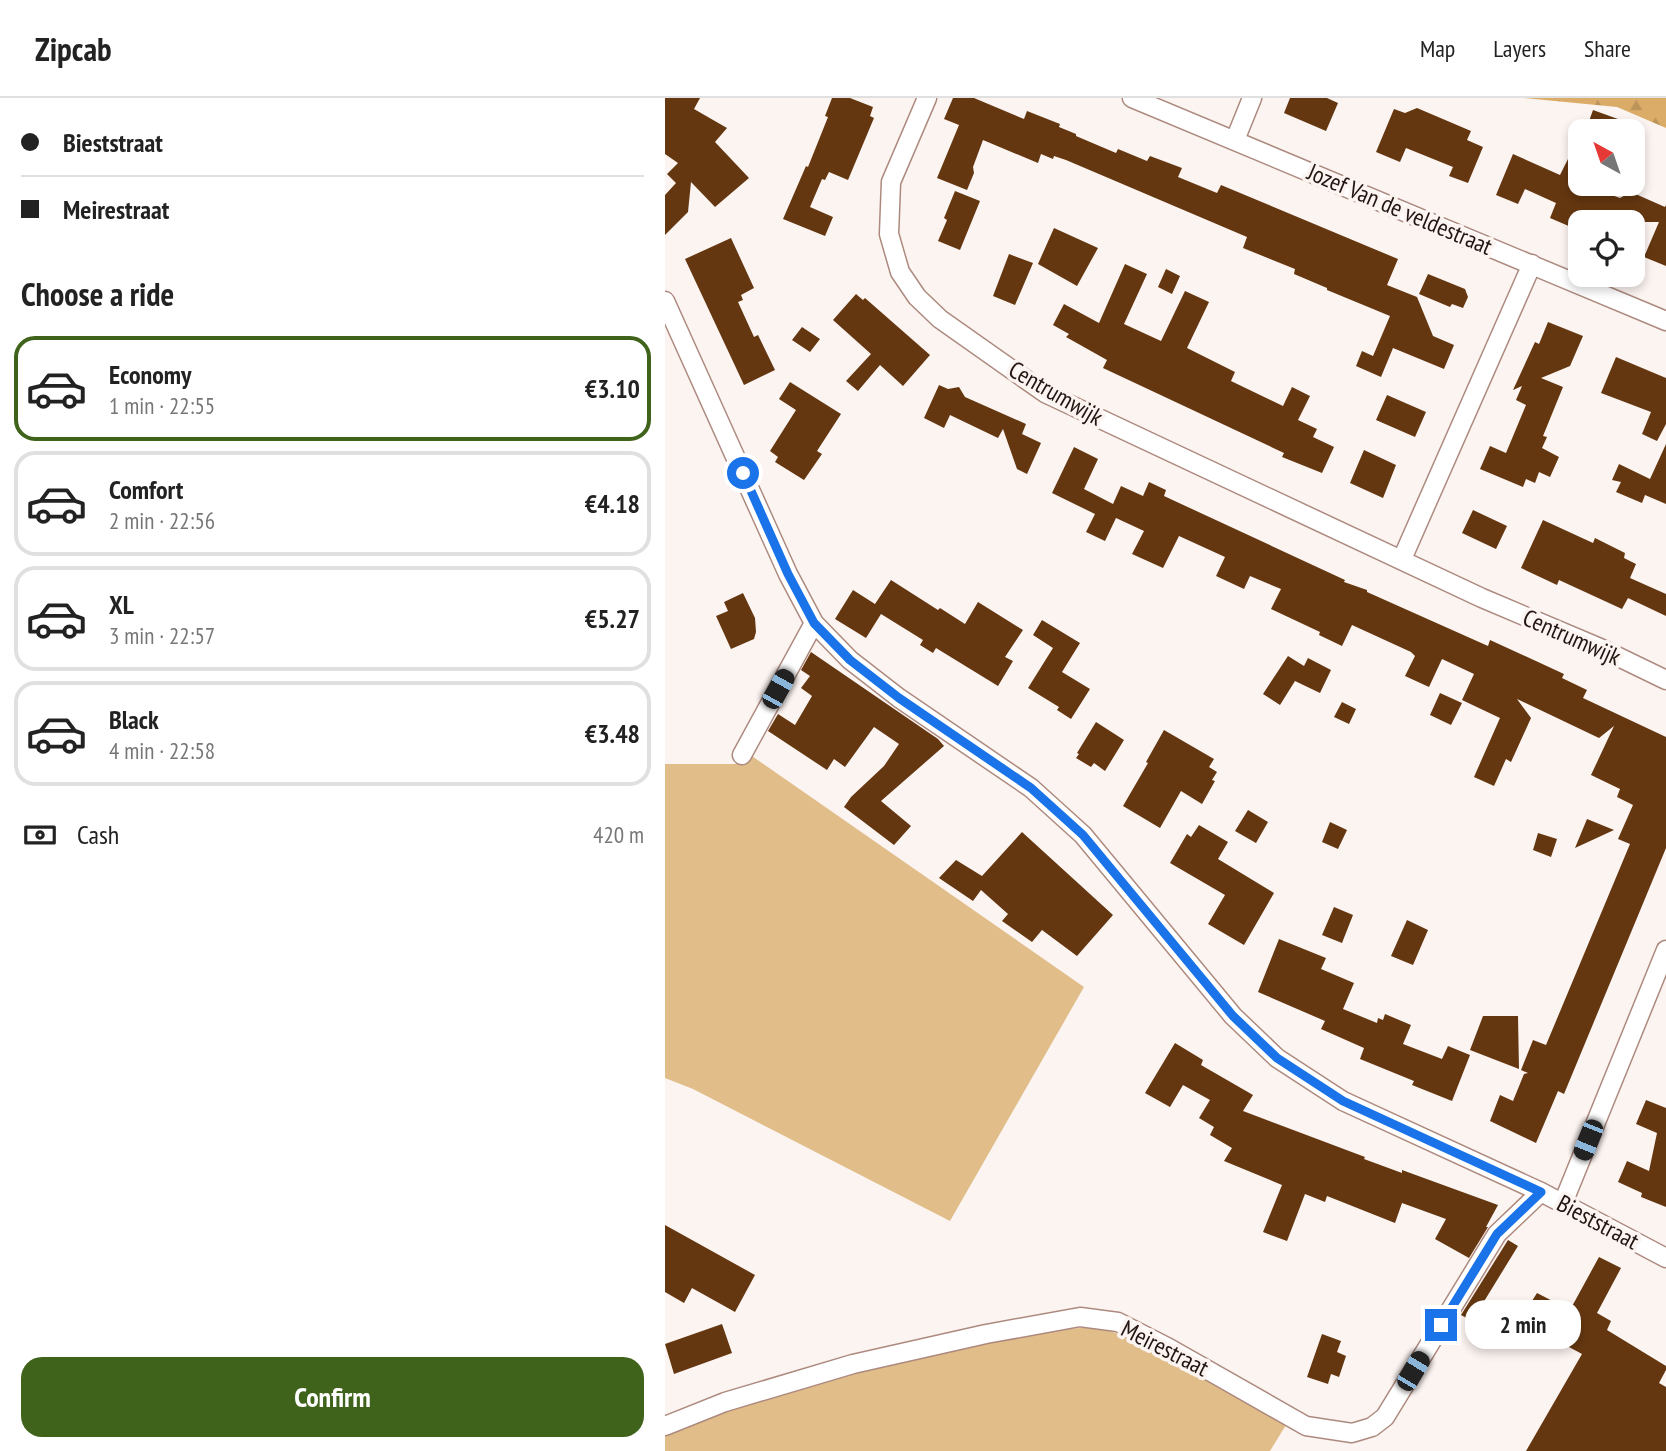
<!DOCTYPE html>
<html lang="en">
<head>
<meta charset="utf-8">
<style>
  :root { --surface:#fff; --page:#f6f6f6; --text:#222; --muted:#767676; --line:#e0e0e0; --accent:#3f631b }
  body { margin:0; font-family:"PT Sans Narrow",sans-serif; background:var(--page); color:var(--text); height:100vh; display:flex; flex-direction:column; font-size:26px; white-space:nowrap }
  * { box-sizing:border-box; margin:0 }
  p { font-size:23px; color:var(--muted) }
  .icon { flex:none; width:38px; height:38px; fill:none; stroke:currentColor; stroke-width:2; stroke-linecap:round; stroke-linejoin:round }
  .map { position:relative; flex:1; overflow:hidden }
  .sheet { display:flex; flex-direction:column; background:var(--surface); width:665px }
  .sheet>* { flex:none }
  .hud { display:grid; align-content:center; height:154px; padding:0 21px; background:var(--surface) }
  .needle { width:46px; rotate:320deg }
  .buttons { position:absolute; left:903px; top:21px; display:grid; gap:14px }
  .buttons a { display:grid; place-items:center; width:77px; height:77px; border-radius:14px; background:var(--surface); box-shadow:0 4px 10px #0003; font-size:35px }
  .end { position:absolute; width:32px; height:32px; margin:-16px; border:9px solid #1a73e8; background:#fff; box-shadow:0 0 0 4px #fff }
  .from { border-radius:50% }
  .bubble { position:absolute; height:49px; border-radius:21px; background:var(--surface); box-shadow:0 4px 10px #0003; font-size:23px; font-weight:800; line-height:49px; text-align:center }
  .car { position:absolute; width:21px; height:42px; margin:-21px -10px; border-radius:9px; box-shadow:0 0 5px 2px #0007; background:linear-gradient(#222 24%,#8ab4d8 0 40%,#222 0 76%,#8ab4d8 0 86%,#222 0) }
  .hud b { display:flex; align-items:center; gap:24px; height:66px; font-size:26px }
  .hud b+b { border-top:2px solid var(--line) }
  .hud i { width:18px; height:18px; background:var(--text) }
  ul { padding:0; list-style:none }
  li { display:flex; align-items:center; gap:21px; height:105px; margin:0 14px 10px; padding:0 7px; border:4px solid var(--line); border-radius:21px }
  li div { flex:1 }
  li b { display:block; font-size:26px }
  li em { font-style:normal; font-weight:800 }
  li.on { border-color:var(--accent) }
  li>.icon { width:63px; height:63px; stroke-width:1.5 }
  h2 { padding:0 21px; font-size:32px; line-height:84px }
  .pay { display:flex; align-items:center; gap:18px; height:77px; padding:0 21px; font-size:26px }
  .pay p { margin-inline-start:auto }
  .primary-button { display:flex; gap:14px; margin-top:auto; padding:14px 21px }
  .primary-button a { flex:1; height:80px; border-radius:21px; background:var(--accent); color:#fff; font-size:28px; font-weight:800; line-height:80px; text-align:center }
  header { display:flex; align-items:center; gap:42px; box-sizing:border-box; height:98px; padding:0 35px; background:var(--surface); border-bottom:2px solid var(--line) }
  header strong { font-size:33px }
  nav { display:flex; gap:38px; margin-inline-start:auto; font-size:24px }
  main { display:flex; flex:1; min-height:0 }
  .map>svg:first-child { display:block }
</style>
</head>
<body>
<header>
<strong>Zipcab</strong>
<nav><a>Map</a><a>Layers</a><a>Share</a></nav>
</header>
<main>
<section class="sheet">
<div class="hud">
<b><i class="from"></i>Bieststraat</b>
<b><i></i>Meirestraat</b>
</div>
<h2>Choose a ride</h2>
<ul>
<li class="on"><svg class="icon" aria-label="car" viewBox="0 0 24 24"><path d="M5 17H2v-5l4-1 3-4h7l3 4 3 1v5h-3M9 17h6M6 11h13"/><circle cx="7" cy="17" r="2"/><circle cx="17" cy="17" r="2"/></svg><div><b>Economy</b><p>1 min · 22:55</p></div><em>€3.10</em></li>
<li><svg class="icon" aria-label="car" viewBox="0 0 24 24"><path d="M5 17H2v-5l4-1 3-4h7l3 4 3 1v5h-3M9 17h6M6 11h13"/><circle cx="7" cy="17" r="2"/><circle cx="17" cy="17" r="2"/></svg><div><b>Comfort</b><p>2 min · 22:56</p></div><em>€4.18</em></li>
<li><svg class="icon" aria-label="car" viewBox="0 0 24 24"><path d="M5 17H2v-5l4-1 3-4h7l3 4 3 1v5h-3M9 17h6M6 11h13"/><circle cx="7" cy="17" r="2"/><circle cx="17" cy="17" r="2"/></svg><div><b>XL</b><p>3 min · 22:57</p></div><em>€5.27</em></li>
<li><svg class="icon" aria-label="car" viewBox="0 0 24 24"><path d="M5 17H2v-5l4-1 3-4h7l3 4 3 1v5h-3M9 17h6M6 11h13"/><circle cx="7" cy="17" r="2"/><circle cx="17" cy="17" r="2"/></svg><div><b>Black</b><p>4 min · 22:58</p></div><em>€3.48</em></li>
</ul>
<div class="pay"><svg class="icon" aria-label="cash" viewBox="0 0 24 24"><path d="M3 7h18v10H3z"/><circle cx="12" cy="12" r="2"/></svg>Cash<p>420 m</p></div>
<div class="primary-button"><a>Confirm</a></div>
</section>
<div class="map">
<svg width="1001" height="1353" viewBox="0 0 1001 1353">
  <defs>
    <pattern id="forest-firs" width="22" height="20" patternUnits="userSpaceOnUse" patternTransform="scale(1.75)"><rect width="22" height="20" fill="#dbac68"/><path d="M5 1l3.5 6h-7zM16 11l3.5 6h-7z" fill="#bc9359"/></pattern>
  </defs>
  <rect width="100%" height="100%" fill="#fcf4f1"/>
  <!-- grass -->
  <path fill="#e1bd89" d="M84 656 419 889 285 1123 28 991 0 980V666H77Z
    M432 1229 479 1244 621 1327 605 1353H0V1336C82 1299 172 1277 259 1258 316 1245 374 1231 432 1229Z"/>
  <!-- forest -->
  <path fill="url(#forest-firs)" d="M859 0H1001V30L952 9Z"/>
  <!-- building -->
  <path fill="#643710" d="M0 0H35L29 11 62 30 50 44 84 80 50 109 26 84 23 114 0 137V97L11 85 2 76 13 65 0 56Z
    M167 0H185L208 9 205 18 209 20 183 82 164 74 160 82 157 81 145 109 168 119 160 138 118 121 141 68 143 69 163 19 160 18Z
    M288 0H309L359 21 362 13 395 26 394 29 411 36V38L451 55 453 51 482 63 485 58 517 70 513 79 552 95 556 87 733 161 722 187 752 199 768 238 789 247 779 271 728 250 716 279 691 268 697 253 708 258 725 218 662 192V190L629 176 630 171 578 150 582 139 401 62 389 58 388 61 376 56 373 65 318 42 308 69 309 75 302 92 272 80 294 27 279 21Z
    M625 0H662L673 5 661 33 619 15Z
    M752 10 806 33 802 42 818 49 803 85 784 78 788 69 741 50 735 64 711 54 729 11 740 15Z
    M928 12 975 29 970 43 968 33H943L923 26Z
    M915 37V86L955 100 966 94 1000 109 1001 107V168L979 159 994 124H908L906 129 885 120 891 105 860 91 853 106 831 97 848 56 895 77Z
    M290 93 315 103 295 152 273 143 282 122 279 120Z
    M389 130 433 150 412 188 373 166Z
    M66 140 89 190 76 197 78 202 73 204 89 239 93 237 110 272 79 287 20 161Z
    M344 156 368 165 350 207 328 198Z
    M460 166 482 176 459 226 496 243 520 193 544 204 522 250 570 274 566 283 618 308 627 289 645 298 633 322 652 331 648 339 669 349 657 375 617 359 619 355 438 270 442 262 401 239 404 236 388 227 399 206 434 225Z
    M501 171 515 178 507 196 493 189Z
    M763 176 800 191 803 199 798 210 787 206 785 209 754 196Z
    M191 196 198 202 200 200 265 257 238 288 215 267 193 293 181 283 206 256 168 222Z
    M883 224 918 238 905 268 876 280 898 289 878 338 882 339 877 350 894 359 885 379 874 374 870 385 861 381 858 389 815 371 825 348 841 355 861 307 851 302 857 288 848 292 870 244 874 246Z
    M137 229 155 241 145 254 127 242Z
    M951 259 1001 280V326L992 343 977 336 986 314 936 295Z
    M125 284 176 316 152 353 157 356 139 382 110 364 113 359 105 353 131 312 114 301Z
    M274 287 283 291 294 289 300 299 361 326 357 336 376 345 362 376 352 371 338 331 333 340 285 317 279 330 259 320Z
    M722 297 761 314 750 339 711 322Z
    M1001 346V406L980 397 977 405 951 394 956 384 947 382 954 366 985 381Z
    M409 349 433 361 419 391 448 406 456 388 478 398 484 384 501 392 499 398 680 482 679 484 702 492V494L823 548 825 542 899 576 897 580 922 592 918 600 1001 639V750L899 996 893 993 871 1045 825 1023 835 997 848 1003 859 976 863 975 856 972 868 942 881 947 965 746 953 741 968 707 952 699 955 691 926 677 949 628 934 640 852 601 866 620 846 664 841 661 829 688 809 679 835 620 797 602 809 576 777 561 764 589 740 578 750 558 746 554 687 527 677 548 654 537 655 534 606 511 616 491 585 478 579 491 551 478 560 459 514 438 498 470 467 456 479 433 451 420 440 443 421 434 430 416 387 395Z
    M699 352 731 367 718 400 685 385Z
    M808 412 842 428 831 451 797 435Z
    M878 422 928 445 930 440 960 455 959 460 971 466 965 480 1001 496V518L963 500 957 511 894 482 892 487 856 470Z
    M226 482 273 512 275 510 300 526 313 504 358 532 340 559 348 563 333 588 271 550 268 555 255 547 258 542 216 516 201 540 170 521 188 492 210 506Z
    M78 495 90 520 91 534 89 541 66 551 51 518 63 513 59 504Z
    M377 522 415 545 397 574 425 591 406 621 392 612 394 609 363 590 388 550 368 537Z
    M146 554 273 641 279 648 216 703 246 728 229 747 179 709 186 699 219 668 234 646 209 629 180 669 169 661 162 672 103 633 113 616 130 627 147 598 136 590 145 578 136 572Z
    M623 558 639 568 643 560 666 572 655 595 630 583 615 607 598 596Z
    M775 595 797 605 786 627 765 617Z
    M677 604 691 611 684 626 669 619Z
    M431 624 459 642 440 673 429 665 426 669 411 660 414 656 412 655Z
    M499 632 549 661 544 669 552 674 547 682 550 683 537 706 516 693 495 730 458 708 483 665 481 664Z
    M583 712 603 724 591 745 570 733Z
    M922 721 949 732 910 750Z
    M665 724 682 732 673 751 657 744Z
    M534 727 563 744 553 761 609 795 579 847 543 826 560 797 505 765 522 736 526 739Z
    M357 734 448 817 412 858 377 832 367 844 337 823 343 816 316 792 308 803 274 780 291 762 317 778Z
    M873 735 892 741 886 759 868 752Z
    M669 809 688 817 677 845 657 837Z
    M742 822 763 832 748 867 726 858Z
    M614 841 661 860 656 871 689 885 678 911 712 925 713 920 718 922 720 916 746 927 738 946 777 961 783 948 805 957 787 1003 747 987 749 983 695 961 699 950 656 931 660 923 593 894Z
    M818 918H853L854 971 805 952Z
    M510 945 538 962 536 967 588 997 578 1013 700 1059 699 1061 737 1075V1072L833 1107 821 1129H823L804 1160 770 1141 781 1121 737 1105 730 1125 662 1098 660 1104 640 1096 622 1143 598 1134 617 1087 559 1063 567 1050 545 1037 549 1029 534 1020 545 1002 518 987 505 1009 480 995Z
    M981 1002 1001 1010V1109L976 1099 977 1095 953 1084 962 1063 984 1073 992 1035 971 1026Z
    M0 1127 90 1177 70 1214 27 1190 19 1205 0 1194Z
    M843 1142 853 1148 807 1223 796 1217Z
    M934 1159 956 1170 932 1215 946 1223 942 1232 1001 1268V1272L994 1285 1001 1289V1353H861L917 1256 876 1234 882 1222 862 1211 872 1195 905 1212Z
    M57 1226 67 1255 9 1276 0 1246Z
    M657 1236 676 1243 672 1254 681 1258 674 1279 666 1276 663 1286 642 1279Z"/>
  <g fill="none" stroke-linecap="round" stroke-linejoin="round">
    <!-- minor casing -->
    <g stroke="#ad8a7f" stroke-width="21">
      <path id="minor" d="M262 0 226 84 224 136 235 174 252 199 275 221 380 295 817 500 935 550 1001 582
        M467 0 1001 223
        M570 42 587 0
        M0 203 123 476 149 525 185 562 234 600 366 690 418 737 568 918 612 960 678 1003 876 1094 1001 1160
        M737 461 867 166
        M77 657 149 525
        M898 1105 1001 852
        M0 1328 60 1304 188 1266 321 1236 415 1219 453 1224 504 1250 641 1328 687 1335 707 1329 720 1319 832 1136 876 1094"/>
    </g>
    <!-- minor -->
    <use href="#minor" stroke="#fff" stroke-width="18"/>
  </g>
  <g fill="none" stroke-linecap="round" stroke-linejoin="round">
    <!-- route -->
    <path stroke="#1a73e8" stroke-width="9" d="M78 375 123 476 149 525 185 562 234 600 366 690 418 737 568 918 612 960 678 1003 876 1094 832 1136 776 1227"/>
  </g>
  <g text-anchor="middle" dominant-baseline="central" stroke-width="7" stroke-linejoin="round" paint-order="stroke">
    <!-- street labels -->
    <g font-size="24" fill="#231612" stroke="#fcf4f1">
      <text transform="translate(735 111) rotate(23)">Jozef Van de veldestraat</text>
      <text transform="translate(391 295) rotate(30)">Centrumwijk</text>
      <text transform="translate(907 539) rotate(24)">Centrumwijk</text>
      <text transform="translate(933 1124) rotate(28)">Bieststraat</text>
      <text transform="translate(500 1250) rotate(27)">Meirestraat</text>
    </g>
  </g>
</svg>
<div class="buttons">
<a><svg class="needle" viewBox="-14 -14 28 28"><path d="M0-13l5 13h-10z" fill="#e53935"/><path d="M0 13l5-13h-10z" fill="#767676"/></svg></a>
<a><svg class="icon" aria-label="locate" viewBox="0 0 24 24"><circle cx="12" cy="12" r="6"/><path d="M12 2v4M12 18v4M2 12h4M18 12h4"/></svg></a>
</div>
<i class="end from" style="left:78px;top:375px"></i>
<i class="end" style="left:776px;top:1227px"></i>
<div class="bubble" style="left:800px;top:1202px;width:116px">2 min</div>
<i class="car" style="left:113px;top:591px;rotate:29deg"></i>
<i class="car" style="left:923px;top:1042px;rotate:202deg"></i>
<i class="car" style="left:748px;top:1273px;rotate:31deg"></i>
</div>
</main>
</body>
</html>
